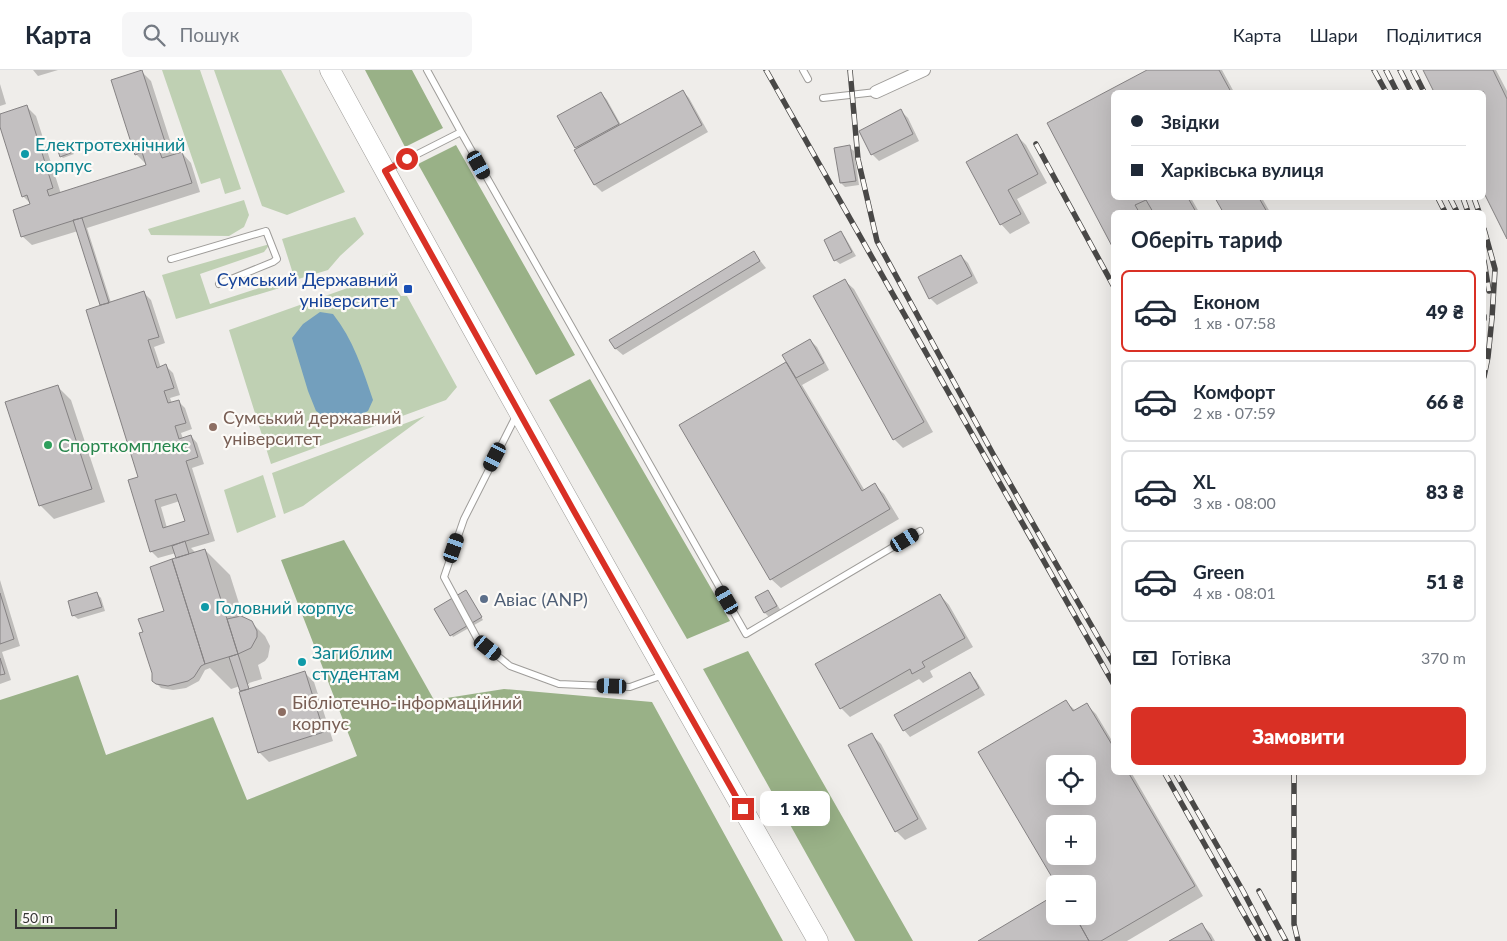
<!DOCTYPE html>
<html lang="uk">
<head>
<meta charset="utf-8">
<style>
  :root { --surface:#fff; --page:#f6f6f7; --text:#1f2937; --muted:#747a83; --line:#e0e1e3; --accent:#d93025 }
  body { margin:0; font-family:Lato,sans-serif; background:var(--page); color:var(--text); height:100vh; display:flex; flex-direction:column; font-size:19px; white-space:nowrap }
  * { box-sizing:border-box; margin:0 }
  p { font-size:16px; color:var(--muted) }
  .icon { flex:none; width:28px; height:28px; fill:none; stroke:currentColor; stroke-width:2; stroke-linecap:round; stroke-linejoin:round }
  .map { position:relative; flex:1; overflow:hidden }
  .sheet { position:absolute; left:1111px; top:140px; width:375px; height:565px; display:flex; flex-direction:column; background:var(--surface); border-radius:8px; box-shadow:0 5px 20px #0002 }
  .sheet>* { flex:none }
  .banner { position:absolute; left:1111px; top:20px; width:375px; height:110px; border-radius:8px; box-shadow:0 5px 20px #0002; display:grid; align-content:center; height:110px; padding:0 20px; background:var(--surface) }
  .buttons { position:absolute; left:1046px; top:685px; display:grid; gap:10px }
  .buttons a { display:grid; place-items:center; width:50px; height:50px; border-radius:8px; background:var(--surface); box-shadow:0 5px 20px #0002; font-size:25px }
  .scale { position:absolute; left:15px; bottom:12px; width:102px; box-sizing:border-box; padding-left:5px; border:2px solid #363534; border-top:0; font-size:14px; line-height:18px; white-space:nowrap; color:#363534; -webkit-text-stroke:4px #fcfaf7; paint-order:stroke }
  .end { position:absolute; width:22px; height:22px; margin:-11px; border:6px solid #d93025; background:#fff; box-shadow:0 0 0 2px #fff }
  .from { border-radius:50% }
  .bubble { position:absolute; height:35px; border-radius:8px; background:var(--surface); box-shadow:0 5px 20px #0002; font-size:16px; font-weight:800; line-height:35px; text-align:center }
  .car { position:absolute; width:15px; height:30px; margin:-15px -8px; border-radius:6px; box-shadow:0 0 4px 1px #0007; background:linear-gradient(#222 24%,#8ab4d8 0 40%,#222 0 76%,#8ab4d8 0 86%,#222 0) }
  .banner b { display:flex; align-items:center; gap:18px; height:48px; font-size:19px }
  .banner b+b { border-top:1px solid var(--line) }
  .banner i { width:12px; height:12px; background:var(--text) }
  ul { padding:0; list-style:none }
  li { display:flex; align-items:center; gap:15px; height:82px; margin:0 10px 8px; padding:0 10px; border:2px solid var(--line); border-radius:8px }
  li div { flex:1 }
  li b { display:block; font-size:19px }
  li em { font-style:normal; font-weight:800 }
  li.on { border-color:var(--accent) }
  li>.icon { width:45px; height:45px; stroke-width:1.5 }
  h2 { padding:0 20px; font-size:22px; line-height:60px }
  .pay { display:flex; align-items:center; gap:12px; height:55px; padding:0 20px; font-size:19px }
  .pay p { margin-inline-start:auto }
  .primary-button { display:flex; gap:10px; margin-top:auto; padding:10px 20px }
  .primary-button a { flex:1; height:58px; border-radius:8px; background:var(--accent); color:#fff; font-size:20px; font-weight:800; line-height:58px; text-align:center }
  header { display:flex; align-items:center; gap:30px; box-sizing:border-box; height:70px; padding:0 25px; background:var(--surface); border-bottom:1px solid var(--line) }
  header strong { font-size:24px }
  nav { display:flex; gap:28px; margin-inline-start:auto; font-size:18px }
  .search { width:350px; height:45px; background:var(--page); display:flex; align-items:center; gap:12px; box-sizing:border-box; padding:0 18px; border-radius:8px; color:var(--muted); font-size:19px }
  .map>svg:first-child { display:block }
</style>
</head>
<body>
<header>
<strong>Карта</strong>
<div class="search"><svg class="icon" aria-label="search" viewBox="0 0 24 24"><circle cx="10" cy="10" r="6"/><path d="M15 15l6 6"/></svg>Пошук</div>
<nav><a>Карта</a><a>Шари</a><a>Поділитися</a></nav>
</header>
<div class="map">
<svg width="1507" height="871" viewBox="0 0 1507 871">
  <rect width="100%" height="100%" fill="#efedea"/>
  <!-- green -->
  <path fill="#bfd0b3" d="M162 0H200L241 119 225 124 220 108 201 114Z
    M214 0H281L345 122 287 145 262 136Z
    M244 130 249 145 244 157 229 166 151 165 148 159Z
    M355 147 364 164 340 186 328 200 295 210 282 169Z
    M270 174 264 182 200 204 210 234 281 211 283 217 176 249 162 205Z
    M387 204 401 226H407L457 317 446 330 271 394 229 260Z
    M425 346 303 436 284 444 272 403Z
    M263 405 276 447 237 463 224 420Z"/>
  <!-- forest -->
  <path fill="#99b187" d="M365 0H412L443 58 405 77Z
    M456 75 575 285 536 305 418 94Z
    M590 309 730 551 687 569 549 330Z
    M344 470 434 630 504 619 652 632 783 871H0V630L78 605 106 685 213 647 247 730 357 686 281 490Z
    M748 581 913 871H855L703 599Z"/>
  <!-- water -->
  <path fill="#739fbd" d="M320 242 333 244C353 269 363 300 373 330L368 341 356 347 329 350 316 341 308 321 292 268 303 254Z"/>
  <!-- shadow -->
  <path fill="#0003" fill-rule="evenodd" d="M33 0H58L38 6Z
    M1150 0H1222L1234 22H1114V128H1191L1199 142H1154L1153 140 1148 142H1114L1048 54Z
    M1424 0H1496L1507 21V167L1484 120V22H1435Z
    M141 1 151 11 175 86 182 83 191 93 200 122 87 158 111 233 144 223 151 230 165 273 154 277 161 298 166 296 173 303 180 325 170 328 172 333 178 331 185 338 192 359 181 363 183 369 191 366 197 373 204 394 192 398 215 471 191 478 196 483 205 480 230 505 244 549 251 552 265 566 270 576 268 587 265 591 258 595 262 609 249 613 251 620 304 602 314 612 333 671 269 692 259 682 240 616 231 619 210 598 205 600 199 611 186 618 173 620 161 618 153 610V603L144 563 165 541 177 489 176 483 158 488 152 482 140 408 102 236 78 161 32 175 22 166 32 135 23 126 0 53V45L27 37 36 46 61 124 148 96 147 93H145L136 84ZM180 431 186 452 167 458 161 437ZM246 614H249L252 624Z
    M0 14 6 34 0 36Z
    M683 21 689 28 708 62 602 122 595 115 576 80 578 79 559 47 601 23 607 30 621 55Z
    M901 41 908 48 919 71 879 91 872 84Z
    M1017 66 1026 75 1047 113 1017 129 1030 153 1010 164 1001 154 968 92Z
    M69 72 74 84 63 88 61 86Z
    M849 77 854 81 859 115 845 117 841 113Z
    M1216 128H1262L1270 142H1224Z
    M841 162 845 167 856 186 840 194 835 190Z
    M754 183 766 198 623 285 616 279 611 270Z
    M961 186 968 193 978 213 937 235 930 228Z
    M844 210 854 219 933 362 903 378 894 369Z
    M810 270 817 277 829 300 802 315 865 421 875 415 884 424 899 449 781 518 771 509 681 355 788 293Z
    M57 316 71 330 105 432 54 449 40 435Z
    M0 510 20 576 2 582 11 610 0 614Z
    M768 522 772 526 781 541 769 547 765 543 757 528Z
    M97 524 101 528 105 541 78 549 73 545Z
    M468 524 483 550 453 567 436 540Z
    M940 525 949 535 973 577 930 601 933 607 923 613 919 609 850 647 841 638Z
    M969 603 976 610 985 625 910 667 904 660Z
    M1066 632 1076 641 1087 635 1096 644 1114 674V702H1131L1203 826 1127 871H981L1055 826V846H1088V814H1057L980 682ZM1055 694H1088V726H1055ZM1055 754H1088V786H1055Z
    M871 664 881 674 927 759 905 770 896 761Z
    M1202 855 1211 864 1215 871H1172Z"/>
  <!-- building -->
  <path fill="#c3c0c1" stroke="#858283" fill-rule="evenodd" d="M142 0 166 75 158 77 162 88 182 82 192 113 21 167 13 140 30 134 27 125 22 127 0 57V44L27 35 53 118 47 120 49 126 146 95 142 82 135 85 111 10Z
    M1147 0H1219L1231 22H1114V128H1188L1196 142H1153L1146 130 1135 135 1139 142H1114V180L1047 53Z
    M1423 0H1493L1507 29V169L1484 123V22H1434Z
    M683 20 702 55 594 115 574 80Z
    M601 22 619 54 575 78 557 46Z
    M901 39 913 64 871 85 859 61Z
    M1017 64 1038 104 1008 120 1021 144 1000 155 966 92Z
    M69 71 73 82 60 87 56 75Z
    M850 75 856 111 840 113 834 78Z
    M1215 128H1259L1267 142H1223Z
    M82 148 109 233 100 235 73 150Z
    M841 161 852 182 834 191 824 170Z
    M754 181 760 191 615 279 609 270Z
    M961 185 972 206 929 229 918 207Z
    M845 209 924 352 893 370 813 226Z
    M144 221 159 267 148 270 157 298 166 294 174 318 164 321 168 333 179 330 182 341 186 353 175 356 179 369 191 365 198 387 186 391 209 464 150 482 128 410 138 407 86 240ZM176 424 185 451 163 458 155 430Z
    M810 269 824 293 796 308 782 285Z
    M786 292 862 421 875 413 890 439 770 510 679 355Z
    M58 315 92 419 39 436 5 332Z
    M185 471 189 484 176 488 172 476Z
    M205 479 238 584 205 594 172 489Z
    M172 489 205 594 201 596 194 607 188 611 168 616 156 614 152 611V603L139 563 143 562 138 549 164 541 150 497Z
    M466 520 482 547 450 566 434 539Z
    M768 520 777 536 764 543 755 527Z
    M97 522 102 537 72 546 68 531Z
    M0 523 14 569 0 574Z
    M940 524 965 568 922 592 925 597 912 604 910 599 840 639 815 594Z
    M241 546 252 551 257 561V567L251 578 238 584 227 549Z
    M238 584 249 619 240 621 229 587Z
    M0 588 5 604 0 605Z
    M305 601 324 662 258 683 239 622Z
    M970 602 979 618 903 661 894 645Z
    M1066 630 1073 641 1087 633 1114 678V702H1128L1195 816 1101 871H1089L1075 846H1088V814H1056L978 682ZM1055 694H1088V726H1055ZM1055 754H1088V786H1055Z
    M872 663 918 749 895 762 848 675Z
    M1055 825V846H1075L1089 871H978Z
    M1202 853 1212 871H1169Z"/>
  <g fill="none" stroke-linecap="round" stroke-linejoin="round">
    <!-- service casing -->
    <g stroke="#9e9c99" stroke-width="8">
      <path id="service" d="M803 0 808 9
        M823 28 876 22
        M461 62 746 564 920 461
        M388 99 461 62 427 0
        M171 189 266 161 277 189 273 192 219 214
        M517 344 464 449 444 507 478 570 510 596 559 614 630 617 663 605"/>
    </g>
    <!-- minor casing -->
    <g stroke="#9e9c99" stroke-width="14">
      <path id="minor" d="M876 22 924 0"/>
    </g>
    <!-- primary casing -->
    <g stroke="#9e9c99" stroke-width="21">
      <path id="primary" d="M330 0C489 292 653 582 818 871"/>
    </g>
    <!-- service -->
    <use href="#service" stroke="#fff" stroke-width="6"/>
    <!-- minor -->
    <use href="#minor" stroke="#fff" stroke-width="12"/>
    <!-- primary -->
    <use href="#primary" stroke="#fff" stroke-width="20"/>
    <!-- rail casing -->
    <g stroke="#494847" stroke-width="5.5">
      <path id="rail" d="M766 0 1114 615
        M850 0 858 89 877 171 993 384 1114 595
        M1374 0 1386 22
        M1386 0 1397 22
        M1400 0 1411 22
        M1413 0 1424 22
        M1036 74 1114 217
        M1438 128 1445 142
        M1450 128 1457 142
        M1463 128 1468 142
        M1474 128 1479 142
        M1484 159 1495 199 1492 248 1488 287 1484 307
        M1484 191 1489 221
        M1484 246V249
        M1164 702 1259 871
        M1175 702 1243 821 1269 871
        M1294 702V854L1298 871
        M1259 821 1286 871"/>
    </g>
    <!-- rail -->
    <use href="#rail" stroke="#fcfaf7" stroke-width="4" stroke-dasharray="11" stroke-linecap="butt"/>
  </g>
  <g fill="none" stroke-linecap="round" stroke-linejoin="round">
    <!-- route -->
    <path stroke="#d93025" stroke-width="6" d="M407 89 385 101 575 443 743 739"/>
  </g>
  <!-- markers -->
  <g fill="#0f9aa8" stroke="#fcfaf7" stroke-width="2">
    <circle cx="25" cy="84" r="5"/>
    <circle cx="205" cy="537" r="5"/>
    <circle cx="302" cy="592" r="5"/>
  </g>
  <rect fill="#1a4fb4" stroke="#fcfaf7" stroke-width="2" x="403" y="214" width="10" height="10" rx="2.5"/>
  <g fill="#8d6e63" stroke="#fcfaf7" stroke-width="2">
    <circle cx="213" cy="357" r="5"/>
    <circle cx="282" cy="642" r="5"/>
  </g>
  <circle fill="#2e9e5b" stroke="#fcfaf7" stroke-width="2" cx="48" cy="375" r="5"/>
  <circle fill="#5c6f8a" stroke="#fcfaf7" stroke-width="2" cx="484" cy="529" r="5"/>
  <g text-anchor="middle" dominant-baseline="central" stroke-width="4.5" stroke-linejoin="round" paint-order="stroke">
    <!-- culture labels -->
    <g font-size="18" fill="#0d838f" stroke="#fcfaf7" text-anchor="start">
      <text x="35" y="74">Електротехнічний<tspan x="35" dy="21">корпус</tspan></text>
      <text x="215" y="537">Головний корпус</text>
      <text x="312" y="582">Загиблим<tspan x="312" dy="21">студентам</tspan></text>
    </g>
    <!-- transit labels -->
    <g font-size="18" fill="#164399" stroke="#fcfaf7" text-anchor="end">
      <text x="398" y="209">Сумський Державний<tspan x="398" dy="21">університет</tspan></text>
    </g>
    <!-- education labels -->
    <g font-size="18" fill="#785e54" stroke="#fcfaf7" text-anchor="start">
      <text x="223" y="347">Сумський державний<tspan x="223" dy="21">університет</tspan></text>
      <text x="292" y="632">Бібліотечно-інформаційний<tspan x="292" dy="21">корпус</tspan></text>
    </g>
    <!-- leisure labels -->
    <g font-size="18" fill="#27864d" stroke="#fcfaf7" text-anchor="start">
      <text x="58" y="375">Спорткомплекс</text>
    </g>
    <!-- service labels -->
    <g font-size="18" fill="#4e5e75" stroke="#fcfaf7" text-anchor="start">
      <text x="494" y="529">Авіас (ANP)</text>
    </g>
  </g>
</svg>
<div class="buttons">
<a><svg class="icon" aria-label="locate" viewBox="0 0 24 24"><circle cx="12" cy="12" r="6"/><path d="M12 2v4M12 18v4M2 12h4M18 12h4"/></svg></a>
<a>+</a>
<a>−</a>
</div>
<div class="scale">50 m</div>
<i class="end from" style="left:407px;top:89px"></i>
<i class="end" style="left:743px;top:739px"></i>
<div class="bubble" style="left:760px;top:721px;width:70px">1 хв</div>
<i class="car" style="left:479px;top:95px;rotate:151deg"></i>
<i class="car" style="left:495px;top:387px;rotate:207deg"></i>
<i class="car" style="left:905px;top:470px;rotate:59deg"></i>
<i class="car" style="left:454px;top:478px;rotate:19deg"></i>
<i class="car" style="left:727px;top:530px;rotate:330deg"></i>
<i class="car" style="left:488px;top:578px;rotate:129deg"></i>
<i class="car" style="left:612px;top:616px;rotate:272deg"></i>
<div class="banner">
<b><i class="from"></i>Звідки</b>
<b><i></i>Харківська вулиця</b>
</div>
<section class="sheet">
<h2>Оберіть тариф</h2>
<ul>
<li class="on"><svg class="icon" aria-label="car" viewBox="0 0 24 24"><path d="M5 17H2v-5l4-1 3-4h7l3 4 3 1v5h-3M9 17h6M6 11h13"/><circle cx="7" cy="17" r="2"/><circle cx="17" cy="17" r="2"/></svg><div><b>Економ</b><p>1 хв · 07:58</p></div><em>49 ₴</em></li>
<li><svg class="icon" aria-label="car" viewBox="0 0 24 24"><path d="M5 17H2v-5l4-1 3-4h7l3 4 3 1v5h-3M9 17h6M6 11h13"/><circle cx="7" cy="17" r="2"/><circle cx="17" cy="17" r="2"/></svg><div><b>Комфорт</b><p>2 хв · 07:59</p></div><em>66 ₴</em></li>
<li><svg class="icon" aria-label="car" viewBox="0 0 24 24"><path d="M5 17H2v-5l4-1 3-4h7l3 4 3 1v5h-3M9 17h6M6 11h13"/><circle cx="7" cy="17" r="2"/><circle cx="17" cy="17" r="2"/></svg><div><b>XL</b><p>3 хв · 08:00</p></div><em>83 ₴</em></li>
<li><svg class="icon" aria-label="car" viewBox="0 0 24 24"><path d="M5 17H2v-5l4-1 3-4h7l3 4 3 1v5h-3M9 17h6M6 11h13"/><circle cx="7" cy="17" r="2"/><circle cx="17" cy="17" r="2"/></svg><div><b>Green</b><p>4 хв · 08:01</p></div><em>51 ₴</em></li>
</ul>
<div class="pay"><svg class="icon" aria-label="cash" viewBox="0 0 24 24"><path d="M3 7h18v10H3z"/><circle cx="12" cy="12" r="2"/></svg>Готівка<p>370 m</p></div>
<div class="primary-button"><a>Замовити</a></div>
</section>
</div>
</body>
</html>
